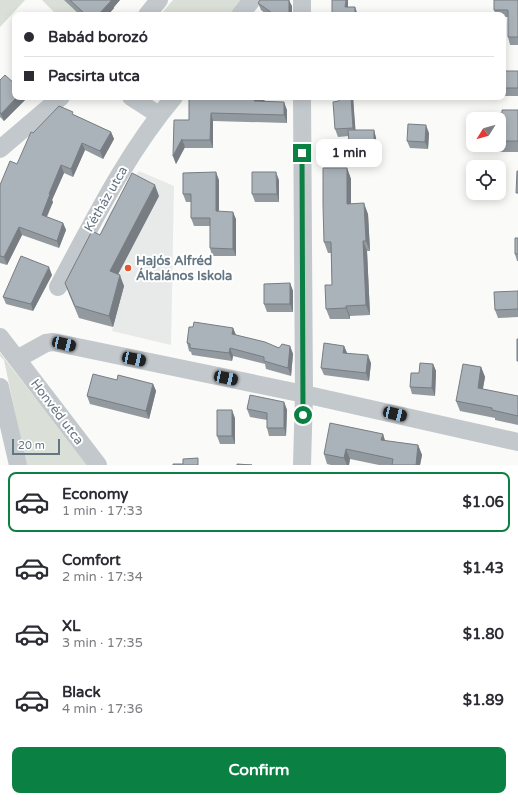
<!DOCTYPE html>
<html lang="en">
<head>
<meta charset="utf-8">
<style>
  :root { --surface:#fff; --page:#f2f2f3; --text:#2b2b33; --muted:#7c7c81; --line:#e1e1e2; --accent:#0b8043 }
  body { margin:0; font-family:"Varela Round",sans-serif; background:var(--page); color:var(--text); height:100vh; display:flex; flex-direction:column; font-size:15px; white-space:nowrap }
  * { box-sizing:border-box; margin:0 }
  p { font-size:13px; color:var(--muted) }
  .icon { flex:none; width:22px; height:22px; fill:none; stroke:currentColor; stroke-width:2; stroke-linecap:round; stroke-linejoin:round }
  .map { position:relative; height:465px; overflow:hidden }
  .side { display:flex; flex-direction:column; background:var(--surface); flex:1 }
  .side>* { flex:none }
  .guide { position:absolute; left:12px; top:12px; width:494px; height:88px; border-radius:8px; box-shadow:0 2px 10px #0003; display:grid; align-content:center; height:88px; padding:0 12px; background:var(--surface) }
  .needle { width:26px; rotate:233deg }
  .controls { position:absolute; left:466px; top:112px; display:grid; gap:8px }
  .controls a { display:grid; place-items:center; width:40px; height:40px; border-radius:8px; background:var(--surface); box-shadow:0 2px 10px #0003; font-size:20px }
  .scale { position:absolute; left:12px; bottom:10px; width:48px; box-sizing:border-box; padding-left:4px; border:2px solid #657683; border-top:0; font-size:11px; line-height:14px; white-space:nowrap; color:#657683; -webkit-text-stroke:3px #fff; paint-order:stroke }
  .end { position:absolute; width:18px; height:18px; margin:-9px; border:5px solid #0b8043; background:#fff; box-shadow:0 0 0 2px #fff }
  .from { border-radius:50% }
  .bubble { position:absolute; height:28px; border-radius:8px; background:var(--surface); box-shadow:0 2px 10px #0003; font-size:13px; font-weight:700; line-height:28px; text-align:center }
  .car { position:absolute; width:12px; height:24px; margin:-12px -6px; border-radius:5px; box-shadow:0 0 3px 1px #0007; background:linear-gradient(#222 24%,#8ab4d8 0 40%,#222 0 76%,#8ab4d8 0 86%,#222 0) }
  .guide b { display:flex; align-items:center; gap:14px; height:38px; font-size:15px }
  .guide b+b { border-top:1px solid var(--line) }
  .guide i { width:10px; height:10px; background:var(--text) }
  ul { padding:7px 0 0; list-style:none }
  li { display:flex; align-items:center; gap:12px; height:60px; margin:0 8px 6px; padding:0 4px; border:2px solid transparent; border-radius:8px }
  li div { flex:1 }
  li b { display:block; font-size:15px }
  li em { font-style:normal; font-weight:700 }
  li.selected { border-color:var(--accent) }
  li>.icon { width:36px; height:36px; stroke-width:1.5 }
  .action { display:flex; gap:8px; margin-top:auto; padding:8px 12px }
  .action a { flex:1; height:46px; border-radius:8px; background:var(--accent); color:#fff; font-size:16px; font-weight:700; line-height:46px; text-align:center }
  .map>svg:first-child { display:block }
</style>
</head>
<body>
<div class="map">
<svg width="518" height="465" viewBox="0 0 518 465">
  <rect width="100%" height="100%" fill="#fafaf8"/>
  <!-- built -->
  <path fill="#e8e9e9" d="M139 171 174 186 171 345 112 331 113 327 79 318 69 294 96 242 110 212Z"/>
  <!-- green -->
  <path fill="#dadfd7" d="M0 0H25L0 27Z
    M42 0H71L87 15H57Z
    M173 0H247L236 15H160Z
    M0 353 88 465H26L4 360 0 356Z"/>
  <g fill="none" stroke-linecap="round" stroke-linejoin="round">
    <!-- street -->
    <path stroke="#c3c8cc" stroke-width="18" d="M147 15 159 0
      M240 15 252 0
      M302 15V0
      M131 97 159 115
      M302 97 304 394 302 465
      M0 149 61 97
      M58 287C93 222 126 154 174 97
      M0 337 98 465
      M17 359 46 343 53 342 304 394 518 442
      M0 387 18 465"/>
  </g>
  <!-- wall -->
  <path fill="#929a9f" d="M64 0H120L114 7V8L108 15H80Z
    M518 0V45H510L508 37V17H503V15H496L494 10Z
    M258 3 292 6V15H267L261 10Z
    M503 71H518V96H503Z
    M0 80 26 99 4 121 0 117Z
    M189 97H265L264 102 287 110V123L213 121V148H185V147L176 164 173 156 189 120Z
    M339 97H353L355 130H374L376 138 377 150H352L349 143V136L338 137 335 129 339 101Z
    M518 110V152H492L489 145H499V119L502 113Z
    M74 115 111 132 114 139 103 159 85 150 73 177 64 173 52 200 53 202 47 217 63 223 66 230 59 248 22 235 7 265 0 263V185L17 164 33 133Z
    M429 133 428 149 410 148 407 141Z
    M347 168 351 179V204L368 214 370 251H367L370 315 350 316V319H330L326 309 332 285 331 253H328L324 242Z
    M219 180V212L236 219V256H212L210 248V226H194L191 218V202H186L183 194Z
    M279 180V202H255L252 194Z
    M159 196 118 274 124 286 113 327 79 318 69 294 65 283 100 235Z
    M518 238V261H517L515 254Z
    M52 275 33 311 6 304 3 297Z
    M290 283 293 291V312H267L264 304Z
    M518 291V317L498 318 495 310Z
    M193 327 233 328 236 335 279 348 290 346 293 354 291 376 266 369 265 364 233 356 232 361 192 355 191 352 189 351 187 343Z
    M344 346 347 353 371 363 369 381 324 375 321 368Z
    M433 364 436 371 435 396 412 394 410 387 419 373Z
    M481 367 485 377 483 389 518 396V425L495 420V418L460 411 456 401Z
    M117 380 153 384 156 391 149 419 90 404 87 396Z
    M284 402 287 410 286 436H269L267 428V420L250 417 247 409Z
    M235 418V444H220L217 436Z
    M383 434 385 441 418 445 422 455 420 465H379L350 459 349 465H331L327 464 324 454Z"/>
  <!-- shaded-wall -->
  <path fill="#777d82" d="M110 0H120L114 7V8L108 15H98Z
    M289 0 292 6V15H289Z
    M346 0H348V15L345 7Z
    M355 7 358 15H355Z
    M17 97H25L26 99 4 121 1 114Z
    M260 97H265L264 103 254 101Z
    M351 97H353L356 136 353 128Z
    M284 102 287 110V123L284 115Z
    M211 113 213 121V148L210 140Z
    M426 125 429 133 428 149 425 142Z
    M374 130 376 138 377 150 374 142Z
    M111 132 114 139 103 159 100 151Z
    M182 139 185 147 176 164 173 156Z
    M82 143 85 150 73 177 71 169Z
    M61 165 64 173 52 200 53 202 44 222 42 215 49 194Z
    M347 168 351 179V215L347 204Z
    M216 172 219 180V219L216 211Z
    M276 172 279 180V202L277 194Z
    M155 185 159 196 114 282 110 271Z
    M364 203 368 214 370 251 366 241Z
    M233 212 236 219V256L233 249Z
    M63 223 66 230 59 248 57 241Z
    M19 227 22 235 7 265 4 257Z
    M363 241 367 251 370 315 366 305Z
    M49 267 52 275 33 311 31 304Z
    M120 275 124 286 113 327 109 316Z
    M290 283 293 291V312L290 304Z
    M346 306 350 316V319L346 308Z
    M233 328 236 335 232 334Z
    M290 346 293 354 291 376 288 368Z
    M344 346 347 353H343Z
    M230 348 233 356 232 361 229 353Z
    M368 355 371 363 369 381 366 373Z
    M433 364 436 371 435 396 432 388Z
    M481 367 485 377 481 397 478 388Z
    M153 384 156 391 149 419 146 411Z
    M284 402 287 410 286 436 284 428Z
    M232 410 235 418V444L232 436Z
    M383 434 386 444 381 440Z
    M418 445 422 455 420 465H416Z
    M346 449 350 459 349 465H347L344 458Z"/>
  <!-- building -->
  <path fill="#aab3b9" stroke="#777d82" d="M70 0H111V1L98 15H86Z
    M260 0H289V15H275L258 3Z
    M332 0H346L345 7H355V15H332Z
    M494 0H518V37H508V10H494Z
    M503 71H518V88H503Z
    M5 75 15 84V97H17L1 114 0 112V80Z
    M189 97H260L254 101 284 102V115L211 113 210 140H182V139L173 156 174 120H189Z
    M339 97H351L353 128 335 129 333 102 339 101Z
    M59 106 73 112 72 114 111 132 100 151 82 143 71 169 61 165 49 194H50L42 215 63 223 57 241 19 227 4 257 0 256V185L10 161 17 164 31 132 33 133Z
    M502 110H518V141H499V119H487V113H502Z
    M408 124 426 125 425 142 407 141Z
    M348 130H374V142L349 143Z
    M323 168H347V204L364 203 366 241H363L366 305 346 306V308L326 309 325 285H332L331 242H324L323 205Z
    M517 171H518V193H516Z
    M216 172V211L233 212V249L210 248V218H191V194H183V173Z
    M252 172H276L277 194H252Z
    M132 173 155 185 110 271 120 275 109 316 75 306 65 283 92 231 100 235Z
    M515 238H518V254H515Z
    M21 256 49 267 31 304 3 297Z
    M290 283V304H264V284Z
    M518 291V309L495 310 494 292Z
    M194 322 233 328 232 334 265 342 279 348 282 344 290 346 288 368 264 361V357L230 348 229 353 190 348V344L187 343 189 327H193Z
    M517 339H518V361H517Z
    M324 343 344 346 343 353 368 355 366 373 321 368Z
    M420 363 433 364 432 388 410 387 411 373H419Z
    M463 364 481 367 478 388 518 396V416L492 410V408L456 401Z
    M93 374 117 380 118 375 153 384 146 411 87 396Z
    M250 395 284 402V428H267V413L247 409Z
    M217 410H232V436H217Z
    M330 423 383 434 381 440 418 445 416 465H392L393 459 346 449 344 458 324 454Z
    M198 458V465H173V464H183V459Z
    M237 464 252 465H237Z"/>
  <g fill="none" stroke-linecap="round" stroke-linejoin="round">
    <!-- route -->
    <path stroke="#0b8043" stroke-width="5" d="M302 153 303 415"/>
  </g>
  <!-- markers -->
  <circle fill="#e4572e" stroke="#fff" stroke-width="1.5" cx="128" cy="268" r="4"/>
  <g text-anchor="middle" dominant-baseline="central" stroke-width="4" stroke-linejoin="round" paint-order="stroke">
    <!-- street labels -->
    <g font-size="13" fill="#657683" stroke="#fff">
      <text transform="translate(106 199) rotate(-60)">Kétház utca</text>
      <text transform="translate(57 412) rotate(53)">Honvéd utca</text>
    </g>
    <!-- poi labels -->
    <g font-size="13" font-weight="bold" fill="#657683" stroke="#fff" text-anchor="start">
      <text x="136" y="261">Hajós Alfréd<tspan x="136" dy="15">Általános Iskola</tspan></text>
    </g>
  </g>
</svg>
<div class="controls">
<a><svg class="needle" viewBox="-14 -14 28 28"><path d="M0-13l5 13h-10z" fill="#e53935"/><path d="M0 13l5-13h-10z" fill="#7c7c81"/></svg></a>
<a><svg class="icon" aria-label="locate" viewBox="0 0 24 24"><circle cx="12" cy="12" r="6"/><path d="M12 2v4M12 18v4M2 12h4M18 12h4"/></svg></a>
</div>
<div class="scale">20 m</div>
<i class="end from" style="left:303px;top:415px"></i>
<i class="end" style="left:302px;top:153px"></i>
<div class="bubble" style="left:316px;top:139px;width:66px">1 min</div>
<i class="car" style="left:64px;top:344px;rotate:103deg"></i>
<i class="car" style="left:134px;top:359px;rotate:102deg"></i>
<i class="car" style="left:226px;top:378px;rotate:102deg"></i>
<i class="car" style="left:395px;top:414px;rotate:103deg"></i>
<div class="guide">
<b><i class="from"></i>Babád borozó</b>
<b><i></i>Pacsirta utca</b>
</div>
</div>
<section class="side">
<ul>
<li class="selected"><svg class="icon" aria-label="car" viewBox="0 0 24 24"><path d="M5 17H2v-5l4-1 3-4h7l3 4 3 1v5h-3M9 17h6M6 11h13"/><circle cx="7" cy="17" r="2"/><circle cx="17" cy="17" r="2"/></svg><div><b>Economy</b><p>1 min · 17:33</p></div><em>$1.06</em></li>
<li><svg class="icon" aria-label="car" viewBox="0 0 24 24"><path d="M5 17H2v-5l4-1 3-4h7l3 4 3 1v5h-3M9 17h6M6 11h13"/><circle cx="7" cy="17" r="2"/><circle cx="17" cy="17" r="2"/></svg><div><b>Comfort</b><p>2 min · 17:34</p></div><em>$1.43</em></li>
<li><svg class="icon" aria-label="car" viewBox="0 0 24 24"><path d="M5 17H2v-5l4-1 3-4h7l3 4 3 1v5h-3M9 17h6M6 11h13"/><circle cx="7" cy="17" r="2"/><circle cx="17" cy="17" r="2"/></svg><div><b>XL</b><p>3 min · 17:35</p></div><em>$1.80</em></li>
<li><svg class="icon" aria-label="car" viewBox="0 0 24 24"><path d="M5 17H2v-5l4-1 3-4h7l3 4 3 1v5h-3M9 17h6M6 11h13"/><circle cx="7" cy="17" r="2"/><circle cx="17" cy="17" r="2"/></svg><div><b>Black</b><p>4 min · 17:36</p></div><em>$1.89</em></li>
</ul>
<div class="action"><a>Confirm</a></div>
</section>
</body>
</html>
